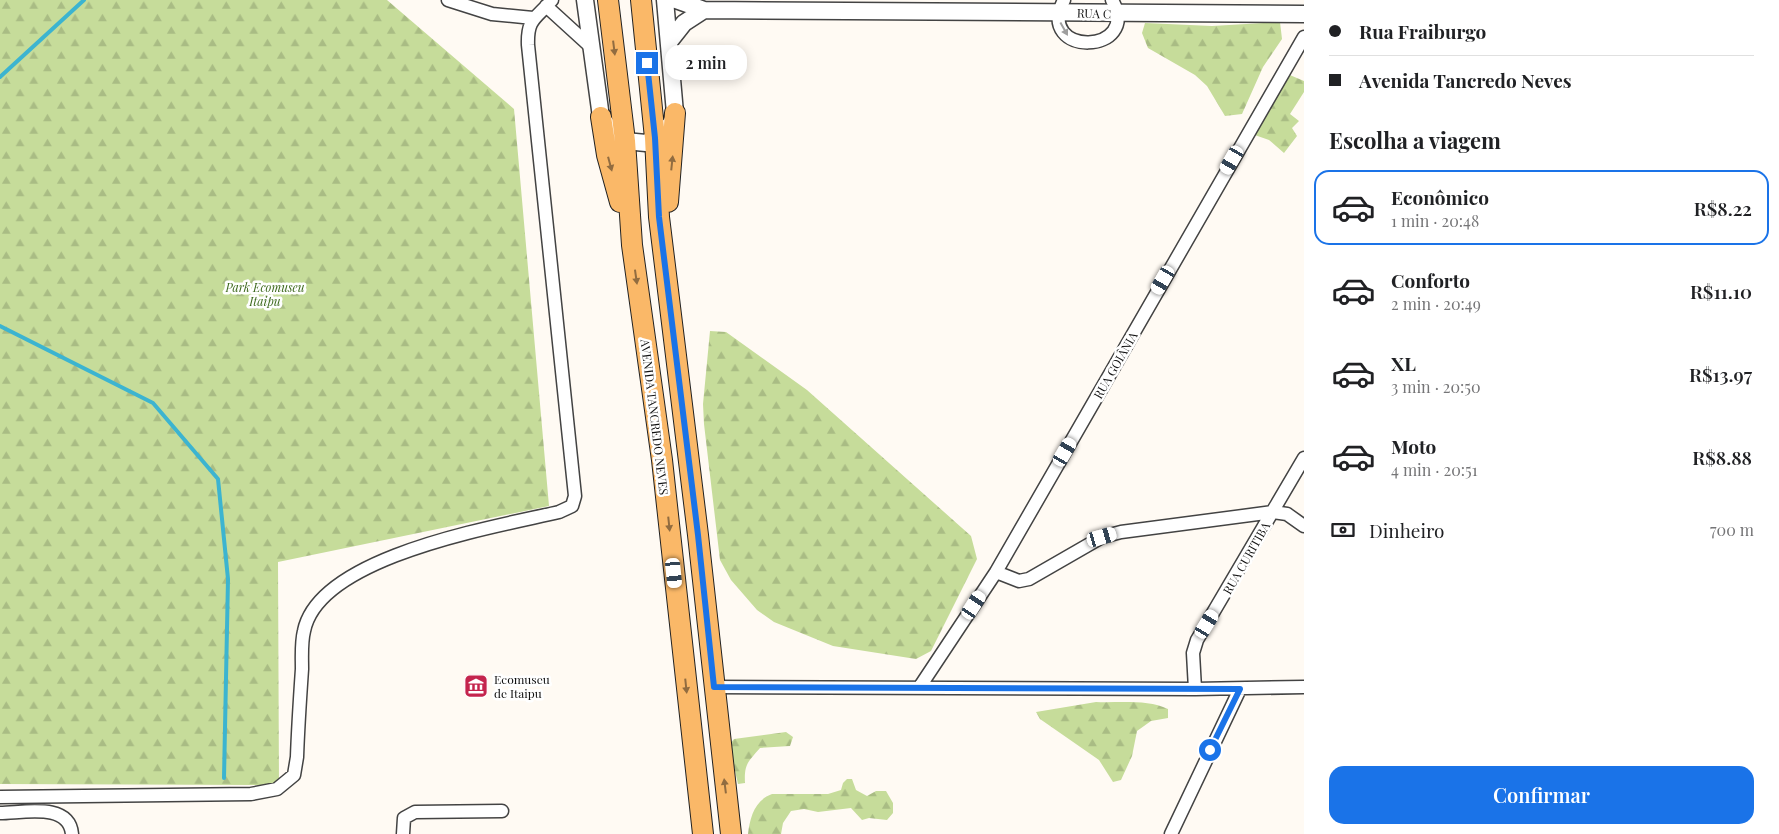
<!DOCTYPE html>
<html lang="pt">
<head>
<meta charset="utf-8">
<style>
  :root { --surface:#fff; --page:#f2f2f2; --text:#202124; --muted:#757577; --line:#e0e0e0; --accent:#1a73e8 }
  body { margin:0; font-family:"Playfair Display",serif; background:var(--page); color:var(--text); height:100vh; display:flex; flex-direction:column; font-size:19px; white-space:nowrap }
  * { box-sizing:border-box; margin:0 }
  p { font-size:16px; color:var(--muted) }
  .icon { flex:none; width:28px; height:28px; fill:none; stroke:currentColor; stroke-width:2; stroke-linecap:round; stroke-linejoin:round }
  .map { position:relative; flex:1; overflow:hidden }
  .side { display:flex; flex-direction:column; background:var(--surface); width:475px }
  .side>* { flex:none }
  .guide { display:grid; align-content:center; height:110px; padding:0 25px; background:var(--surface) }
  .end { position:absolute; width:22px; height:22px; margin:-11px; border:6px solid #1a73e8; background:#fff; box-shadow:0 0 0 2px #fff }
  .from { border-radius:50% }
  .bubble { position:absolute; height:35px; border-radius:15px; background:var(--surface); box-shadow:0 2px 12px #0003; font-size:16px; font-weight:600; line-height:35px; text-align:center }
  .car { position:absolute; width:15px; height:30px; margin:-15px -8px; border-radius:6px; box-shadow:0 0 4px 1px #0007; background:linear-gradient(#fff 24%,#345 0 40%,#fff 0 76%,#345 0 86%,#fff 0) }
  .guide b { display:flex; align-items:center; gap:18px; height:48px; font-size:19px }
  .guide b+b { border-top:1px solid var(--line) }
  .guide i { width:12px; height:12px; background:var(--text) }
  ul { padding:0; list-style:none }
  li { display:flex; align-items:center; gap:15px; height:75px; margin:0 10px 8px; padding:0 15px; border:2px solid transparent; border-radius:15px }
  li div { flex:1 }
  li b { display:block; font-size:19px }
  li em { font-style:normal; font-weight:600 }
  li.on { border-color:var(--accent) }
  li>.icon { width:45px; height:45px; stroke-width:1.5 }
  h2 { padding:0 25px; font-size:22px; line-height:60px }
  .pay { display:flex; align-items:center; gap:12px; height:55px; padding:0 25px; font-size:19px }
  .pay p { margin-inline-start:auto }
  .action { display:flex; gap:10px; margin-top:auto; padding:10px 25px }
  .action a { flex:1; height:58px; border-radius:15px; background:var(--accent); color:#fff; font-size:20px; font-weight:600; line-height:58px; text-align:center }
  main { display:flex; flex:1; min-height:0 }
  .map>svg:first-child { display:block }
</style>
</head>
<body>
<main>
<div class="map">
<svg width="1304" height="834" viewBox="0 0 1304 834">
  <defs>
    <pattern id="forest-firs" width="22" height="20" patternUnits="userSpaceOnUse" patternTransform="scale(1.25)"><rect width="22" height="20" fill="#c6dc9a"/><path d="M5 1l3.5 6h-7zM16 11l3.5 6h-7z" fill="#a9bc84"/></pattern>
  </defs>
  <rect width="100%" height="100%" fill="#fffaf3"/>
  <!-- forest -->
  <path fill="url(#forest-firs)" d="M0 0H387L514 109 549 506 278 562 279 785 0 784Z
    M1280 22 1282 39 1263 67 1242 114 1225 116 1207 86 1195 75 1148 48 1142 33 1145 23 1212 26Z
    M1285 73 1304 81V92L1290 114 1299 121 1292 128 1297 136 1284 153 1269 140 1249 133Z
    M710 331 726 332 807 390 971 536 977 559 931 651 916 659 833 646 774 622 757 610 731 580 720 560 704 424 703 404Z
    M1096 702C1119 703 1147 699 1168 709V718L1151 721 1137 731 1132 756 1121 780 1113 782 1099 760 1040 719 1036 712Z
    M786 732 793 737 790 746 760 748C748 762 744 764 745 783L738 784 729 745 734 739Z
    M847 779H852L856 790 867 796 876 791H886L893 803V813L887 820 869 818 862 820 851 808 818 812 804 809 791 811 783 823 781 834H748C750 817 755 800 772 794H828L841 790 843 783Z"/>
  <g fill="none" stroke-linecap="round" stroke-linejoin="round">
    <!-- stream -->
    <path stroke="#3cb4d0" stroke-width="4" d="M0 77 84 0
      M0 326 153 403 218 479 228 579 224 778"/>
    <!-- minor casing -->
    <g stroke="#434343" stroke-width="15">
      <path id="minor" d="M448 0 492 14 533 18
        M1064 0C1034 58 1143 55 1112 0
        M546 6 591 47
        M996 572 1019 581 1029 579 1102 537 1121 532 1273 512 1287 514 1304 526
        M714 687 1195 689 1304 687
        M919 688 996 572 1304 37
        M1195 689 1193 653 1197 640 1304 458
        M0 797 251 794 277 789 294 775 297 757C298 728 300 698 302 669 302 657 301 643 304 631 319 556 495 527 559 512L572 506 575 496 528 45C527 18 536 19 552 0
        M0 813C23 813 69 802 72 834
        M403 834 404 818 415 812 502 811
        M1171 834 1240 689"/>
    </g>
    <!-- tertiary casing -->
    <g stroke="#434343" stroke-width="19">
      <path id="tertiary" d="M585 0 601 117 613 133 625 141 646 143 655 138 671 124 675 113 665 0
        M676 0 704 10 1304 14
        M669 42 684 23 704 10"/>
    </g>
    <!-- primary casing -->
    <g stroke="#212121" stroke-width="22">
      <path id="primary" d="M608 0 625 141 632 245 662 460 703 834
        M641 0 655 138 659 217 698 535 731 834
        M601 117 607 155 620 202
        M668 202 675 113"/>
    </g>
    <!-- minor -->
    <use href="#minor" stroke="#fff" stroke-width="12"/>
    <!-- tertiary -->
    <use href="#tertiary" stroke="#fff" stroke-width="16"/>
    <!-- primary -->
    <use href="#primary" stroke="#fab868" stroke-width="20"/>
  </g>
  <!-- one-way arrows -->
  <defs><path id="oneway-solid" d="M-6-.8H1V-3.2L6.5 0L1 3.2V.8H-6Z" transform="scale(1.25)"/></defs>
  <use fill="#9f9f9f" href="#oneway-solid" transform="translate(1064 29) rotate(61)"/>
  <g fill="#916c40">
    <use href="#oneway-solid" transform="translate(614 48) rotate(83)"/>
    <use href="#oneway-solid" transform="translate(672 163) rotate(-84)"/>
    <use href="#oneway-solid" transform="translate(610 164) rotate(75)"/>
    <use href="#oneway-solid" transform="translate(636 277) rotate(82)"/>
    <use href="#oneway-solid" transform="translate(669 524) rotate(84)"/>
    <use href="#oneway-solid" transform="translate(686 686) rotate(84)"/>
    <use href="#oneway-solid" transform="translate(725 786) rotate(-97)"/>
  </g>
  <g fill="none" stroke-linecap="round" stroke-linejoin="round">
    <!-- route -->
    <path stroke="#1a73e8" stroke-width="6" d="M647 63 655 138 659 217 698 535 714 687 1240 689 1210 750"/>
  </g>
  <!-- icons -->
  <defs>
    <g id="museum-square" transform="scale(1.25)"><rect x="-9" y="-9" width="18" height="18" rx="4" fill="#c4244d" stroke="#fff"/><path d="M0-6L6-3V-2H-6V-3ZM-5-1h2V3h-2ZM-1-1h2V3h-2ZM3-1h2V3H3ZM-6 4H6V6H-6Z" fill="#fff"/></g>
  </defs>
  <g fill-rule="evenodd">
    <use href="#museum-square" x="476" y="686"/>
  </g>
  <g text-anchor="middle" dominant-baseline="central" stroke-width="5" stroke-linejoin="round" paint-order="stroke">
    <!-- street labels -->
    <g font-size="12" fill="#101010" stroke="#fff">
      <text transform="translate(1094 13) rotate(2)">RUA C</text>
      <text transform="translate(1115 365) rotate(-60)">RUA GOIÂNIA</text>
      <text transform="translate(655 417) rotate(83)">AVENIDA TANCREDO NEVES</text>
      <text transform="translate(1246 558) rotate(-60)">RUA CURITIBA</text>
    </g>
    <!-- park labels -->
    <g font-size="12" font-style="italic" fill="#3e6a1e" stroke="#fff">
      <text x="265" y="287">Park Ecomuseu<tspan x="265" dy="14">Itaipu</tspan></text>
    </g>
    <!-- poi labels -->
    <g font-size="12" fill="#101010" stroke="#fff" text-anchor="start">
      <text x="494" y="679">Ecomuseu<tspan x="494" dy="14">de Itaipu</tspan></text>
    </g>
  </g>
</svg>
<i class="end from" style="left:1210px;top:750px"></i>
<i class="end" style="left:647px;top:63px"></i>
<div class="bubble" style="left:665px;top:45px;width:82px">2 min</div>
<i class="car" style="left:1232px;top:160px;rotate:210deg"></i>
<i class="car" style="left:1163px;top:280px;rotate:210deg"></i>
<i class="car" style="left:1065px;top:452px;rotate:30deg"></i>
<i class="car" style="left:1102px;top:537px;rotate:74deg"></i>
<i class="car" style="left:674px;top:573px;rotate:174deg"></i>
<i class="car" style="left:974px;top:605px;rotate:33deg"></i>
<i class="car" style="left:1207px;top:624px;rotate:31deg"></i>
</div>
<section class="side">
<div class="guide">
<b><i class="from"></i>Rua Fraiburgo</b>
<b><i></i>Avenida Tancredo Neves</b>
</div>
<h2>Escolha a viagem</h2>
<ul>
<li class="on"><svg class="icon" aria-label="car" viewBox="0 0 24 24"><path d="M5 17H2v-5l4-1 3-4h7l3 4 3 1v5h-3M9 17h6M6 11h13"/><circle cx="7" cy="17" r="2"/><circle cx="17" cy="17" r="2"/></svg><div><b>Econômico</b><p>1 min · 20:48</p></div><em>R$8.22</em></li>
<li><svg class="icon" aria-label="car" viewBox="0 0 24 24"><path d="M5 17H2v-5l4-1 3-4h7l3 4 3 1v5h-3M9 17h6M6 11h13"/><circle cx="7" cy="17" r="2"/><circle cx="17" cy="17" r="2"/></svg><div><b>Conforto</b><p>2 min · 20:49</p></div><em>R$11.10</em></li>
<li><svg class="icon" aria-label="car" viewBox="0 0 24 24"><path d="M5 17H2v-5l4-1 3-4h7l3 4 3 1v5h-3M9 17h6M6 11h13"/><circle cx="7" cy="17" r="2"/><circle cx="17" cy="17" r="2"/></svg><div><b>XL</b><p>3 min · 20:50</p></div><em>R$13.97</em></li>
<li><svg class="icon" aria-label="car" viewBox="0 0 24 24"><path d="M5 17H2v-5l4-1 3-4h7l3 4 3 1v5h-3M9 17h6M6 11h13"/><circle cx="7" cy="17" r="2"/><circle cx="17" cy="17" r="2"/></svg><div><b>Moto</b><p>4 min · 20:51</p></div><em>R$8.88</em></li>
</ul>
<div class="pay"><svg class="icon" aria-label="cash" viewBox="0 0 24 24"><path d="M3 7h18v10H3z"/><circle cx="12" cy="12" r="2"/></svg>Dinheiro<p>700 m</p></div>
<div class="action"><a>Confirmar</a></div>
</section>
</main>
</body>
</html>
